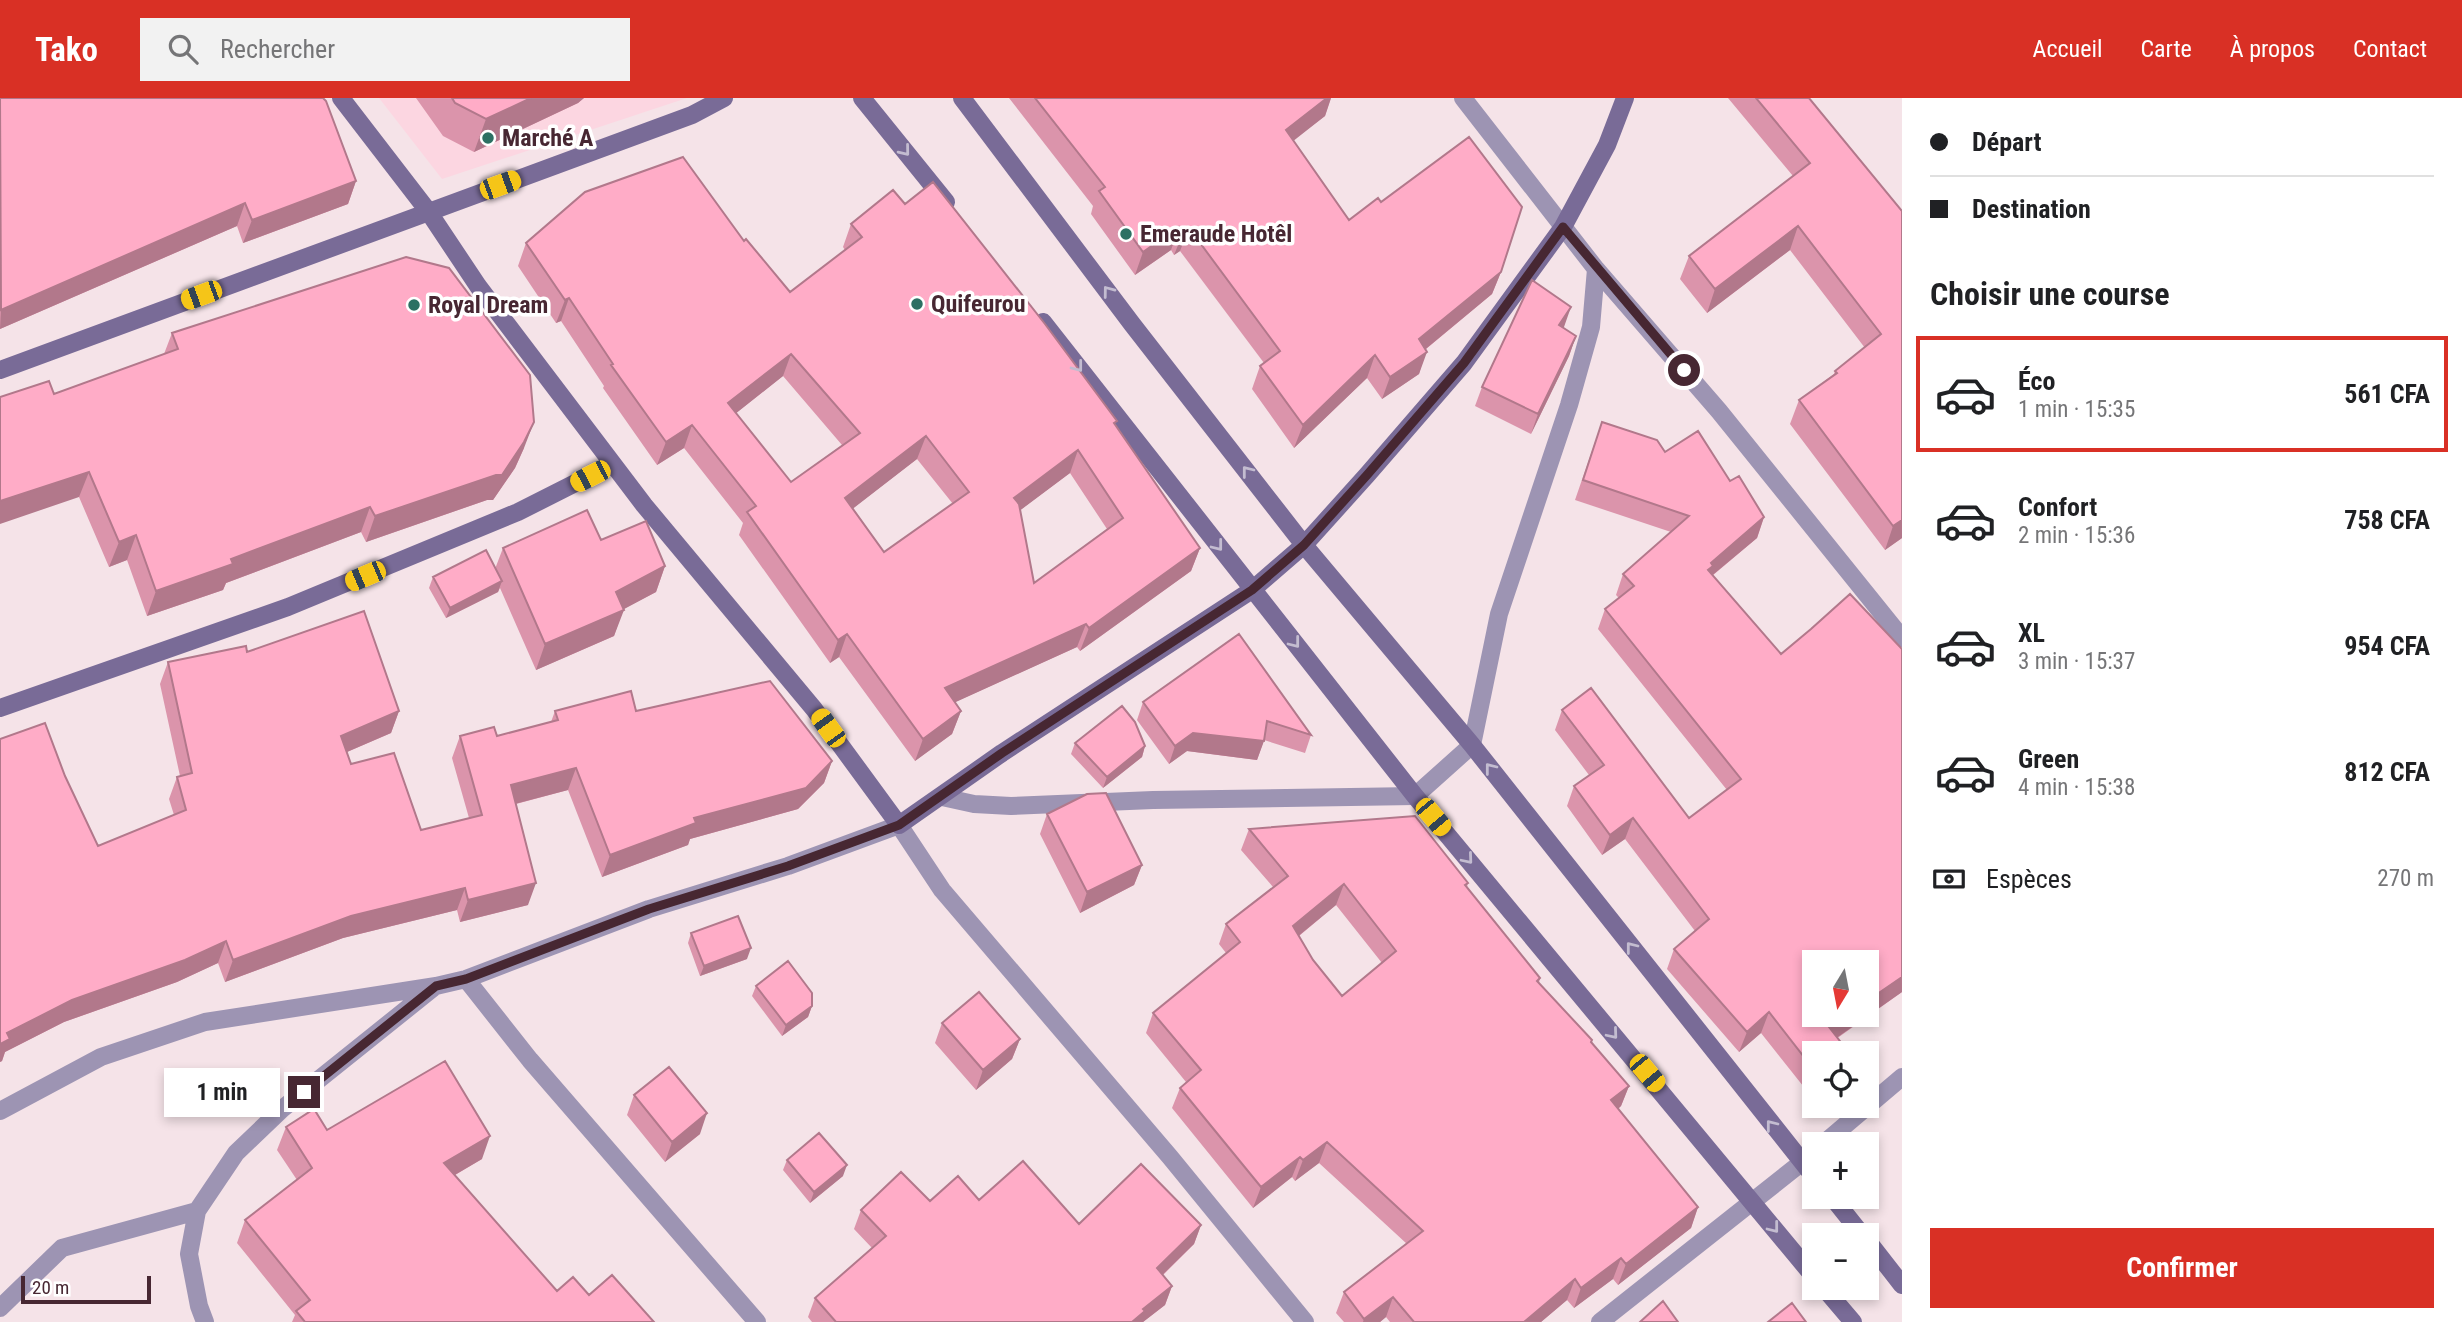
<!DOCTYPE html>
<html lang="fr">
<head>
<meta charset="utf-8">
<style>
  :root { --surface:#fff; --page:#f2f2f2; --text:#202124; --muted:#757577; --line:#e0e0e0; --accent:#d93025 }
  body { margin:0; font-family:"Roboto Condensed",sans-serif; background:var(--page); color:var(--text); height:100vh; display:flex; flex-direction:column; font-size:26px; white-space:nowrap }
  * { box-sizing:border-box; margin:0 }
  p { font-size:23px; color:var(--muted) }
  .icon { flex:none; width:38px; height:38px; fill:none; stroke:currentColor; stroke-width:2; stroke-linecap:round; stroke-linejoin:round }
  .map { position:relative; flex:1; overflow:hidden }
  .side { display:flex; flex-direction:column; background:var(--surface); width:560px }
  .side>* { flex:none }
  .top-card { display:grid; align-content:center; height:154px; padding:0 28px; background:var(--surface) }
  .needle { width:46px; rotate:190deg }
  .fabs { position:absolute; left:1802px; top:852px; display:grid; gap:14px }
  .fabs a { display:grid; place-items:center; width:77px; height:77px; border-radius:0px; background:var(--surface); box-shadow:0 4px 10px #0003; font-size:35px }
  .scale { position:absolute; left:21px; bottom:18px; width:130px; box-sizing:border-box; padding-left:7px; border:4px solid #472732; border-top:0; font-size:19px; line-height:24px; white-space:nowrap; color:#472732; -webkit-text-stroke:5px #fff; paint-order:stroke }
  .end { position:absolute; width:32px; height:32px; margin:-16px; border:9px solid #472732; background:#fff; box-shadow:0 0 0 4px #fff }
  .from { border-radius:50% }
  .bubble { position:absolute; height:49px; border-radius:0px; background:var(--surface); box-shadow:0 4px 10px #0003; font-size:23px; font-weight:700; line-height:49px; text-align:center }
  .car { position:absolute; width:21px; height:42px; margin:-21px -10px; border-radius:9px; box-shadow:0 0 5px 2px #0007; background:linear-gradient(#f5c518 24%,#345 0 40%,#f5c518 0 76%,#345 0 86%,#f5c518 0) }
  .top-card b { display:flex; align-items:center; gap:24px; height:66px; font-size:26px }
  .top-card b+b { border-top:2px solid var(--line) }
  .top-card i { width:18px; height:18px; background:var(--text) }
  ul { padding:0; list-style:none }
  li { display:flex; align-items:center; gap:21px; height:116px; margin:0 14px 10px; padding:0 14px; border:4px solid transparent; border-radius:0px }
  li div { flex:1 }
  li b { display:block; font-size:26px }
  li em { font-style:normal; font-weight:700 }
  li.on { border-color:var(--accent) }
  li>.icon { width:63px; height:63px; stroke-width:1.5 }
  h2 { padding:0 28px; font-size:32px; line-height:84px }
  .pay { display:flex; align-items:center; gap:18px; height:77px; padding:0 28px; font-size:26px }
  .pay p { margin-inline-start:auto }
  .cta { display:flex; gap:14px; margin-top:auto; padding:14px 28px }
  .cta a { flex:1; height:80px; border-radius:0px; background:var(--accent); color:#fff; font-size:28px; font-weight:700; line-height:80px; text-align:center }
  header { display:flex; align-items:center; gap:42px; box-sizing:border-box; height:98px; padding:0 35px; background:var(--accent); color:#fff }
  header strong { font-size:33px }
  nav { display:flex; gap:38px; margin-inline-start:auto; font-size:24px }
  .search { width:490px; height:63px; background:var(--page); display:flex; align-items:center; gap:18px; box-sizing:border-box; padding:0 24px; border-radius:0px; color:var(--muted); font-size:26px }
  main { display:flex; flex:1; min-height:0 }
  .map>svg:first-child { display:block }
</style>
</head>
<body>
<header>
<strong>Tako</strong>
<div class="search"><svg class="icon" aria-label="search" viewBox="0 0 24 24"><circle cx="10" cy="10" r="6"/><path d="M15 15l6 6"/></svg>Rechercher</div>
<nav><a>Accueil</a><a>Carte</a><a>À propos</a><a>Contact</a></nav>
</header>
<main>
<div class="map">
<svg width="1902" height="1224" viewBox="0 0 1902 1224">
  <rect width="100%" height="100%" fill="#f5e3e8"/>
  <!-- built -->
  <path fill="#fcd6e1" d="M379 0H687L442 81Z"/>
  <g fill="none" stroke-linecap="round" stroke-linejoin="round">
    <!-- street -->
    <path stroke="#9d94b3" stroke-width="18" d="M1463 0 1596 171 1719 313 1902 540
      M942 699 974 706 1011 708 1153 702 1415 698 1472 647 1499 516 1569 307 1591 229 1596 171
      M466 881 530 962 757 1224
      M0 1013 101 959 205 924 436 888 466 881 649 811 788 768 899 727 942 792 1170 1059 1305 1224
      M1823 1046 1902 979
      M0 1210 62 1150 197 1113
      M205 1224 199 1208 189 1156 197 1113 236 1055 282 1011 433 890
      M1600 1224 1815 1054"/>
    <!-- secondary -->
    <path stroke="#796b97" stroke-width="18" d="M341 0 428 113 478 188 644 407 814 611 899 727 1002 655 1252 492 1304 447 1367 377 1464 265 1563 129 1607 47 1625 0
      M862 0 946 104
      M962 0 1132 226 1304 447 1472 647 1815 1080
      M1043 224 1415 698 1815 1180
      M0 272 692 17 724 0
      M0 610 288 509 518 414 613 366
      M1832 1099 1863 1138
      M1867 1142 1902 1187
      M1824 1190 1853 1224"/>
  </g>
  <!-- wall -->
  <path fill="#db94ab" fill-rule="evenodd" d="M0 0 356 83 348 106 243 145 237 128 0 231Z
    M416 0H584L578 5 474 54 443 38Z
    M1009 0H1331L1325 18 1293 42 1349 122 1381 104 1501 174 1492 196 1426 251 1419 276 1382 301 1367 280 1294 350 1252 291 1260 268 1264 265 1180 153 1174 157 1171 152 1135 177 1091 116 1093 108Z
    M1728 0H1809L1902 113V440L1885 452 1790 326 1799 302 1834 276 1835 273 1865 250 1790 152 1707 215 1680 181 1689 158 1793 78Z
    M905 106 1115 328 1200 450 1191 473 1080 553 1077 549 955 604 961 613 952 636 915 663 839 559 830 565 739 437 743 425 684 350 657 367 603 290 604 288 561 223 556 225 518 168 526 145 744 143 790 194 845 152 843 149 851 126ZM783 278 842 347 791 384 736 315ZM917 361 953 406 884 454 853 410ZM1070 375 1107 431 1034 485 1020 412Z
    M1563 230 1576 238 1569 258 1531 336 1475 308 1482 289Z
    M172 235 524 350 515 370 493 402H487L366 444 361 434 226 485 223 492 147 518 127 462 109 469 79 399 54 296 164 256Z
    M1595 344 1665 354 1730 383 1764 419 1757 440 1712 478 1781 556 1902 551V894L1815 956V1003L1761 935 1739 954 1667 871 1674 851 1695 833 1625 741 1602 757 1567 708 1574 688 1589 677 1555 632 1562 612 1689 720 1727 692 1598 531 1605 511 1619 500 1616 497 1623 476 1671 434 1575 402Z
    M601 442 665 468 656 494 623 511 614 538 536 572 500 490 498 494 446 520 429 490 433 479 495 471 503 450Z
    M1239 536 1311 637 1305 655 1264 642 1257 662 1187 653 1169 666 1137 622 1143 604Z
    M247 554 399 613 391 635 347 654 351 666 421 732 469 720 452 660 460 638H497L551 624 555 613H636L832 663 824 685 798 711 690 741 688 747 602 779 568 692 516 706 528 807 460 824 457 812 343 840 225 884 218 865 177 884 64 924 5 954 2 963 0 964V641L65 678 98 748 174 717 169 701 177 679 180 678 160 586 168 564Z
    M1075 645 1145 648 1142 659 1103 690 1071 656Z
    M1047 716 1142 767 1134 787 1080 815 1040 736Z
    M1249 731 1468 785 1467 789 1540 880 1539 885 1592 942V945L1629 988 1621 1008 1618 1011 1698 1109 1691 1130 1618 1187 1613 1181 1574 1210 1567 1202 1541 1224H1390L1386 1219 1380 1224H1344L1336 1215 1344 1194 1407 1146 1319 1065 1295 1083 1292 1079 1253 1110 1172 1010 1180 990 1186 984 1146 935 1153 915 1226 855 1219 846 1226 826 1273 789 1241 752ZM1336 807 1382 865 1342 898 1313 862 1299 838Z
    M691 835 747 861 700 878 688 845Z
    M756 888 812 908 808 919 782 938 752 898Z
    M942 925 1020 941 1012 961 976 992 935 945Z
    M634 997 700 1036 665 1064 627 1017Z
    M286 1029 327 1032 482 1061 455 1077 557 1193 589 1197 654 1224H292L295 1217 237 1145 245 1122 297 1082 277 1052Z
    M787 1062 843 1078 810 1105 783 1072Z
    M979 1102 1079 1126 1201 1127 1194 1146 1163 1177 1172 1188 1165 1207 1143 1224H812L808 1219 815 1200 872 1150 854 1131 861 1112 930 1103Z"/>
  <!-- shaded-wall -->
  <path fill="#b2788b" d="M531 0H584L578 5 474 54 486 21Z
    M1327 0H1331L1325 18 1278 55 1286 32Z
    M356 83 348 106 243 145 252 122Z
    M245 105 237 128 0 231 1 212Z
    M1798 128 1790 152 1707 215 1715 191Z
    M1179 129 1171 152 1135 177 1143 154Z
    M1189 130 1180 153 1174 157 1183 135Z
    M1501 174 1492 196 1410 264 1419 241Z
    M569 200 561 223 556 225 565 202Z
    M1571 209 1564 229 1552 246 1559 227Z
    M1576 238 1569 258 1531 336 1538 316Z
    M1427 254 1419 276 1382 301 1390 279Z
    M791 256 783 278 720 328 728 305Z
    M1375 257 1367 280 1294 350 1303 327Z
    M534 324 524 350 515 370 493 402H487L366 444 375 418Z
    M692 327 684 350 657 367 666 344Z
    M926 338 917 361 837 423 845 400Z
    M1078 352 1070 375 1006 423 1014 400Z
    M89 374 79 399 0 426V403Z
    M370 409 361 434 226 485 223 492 147 518 156 493 231 461Z
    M1764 419 1757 440 1709 480 1701 493 1711 465Z
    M1902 422V440L1885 452 1893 428Z
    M136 437 127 462 109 469 119 444Z
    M1200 450 1191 473 1080 553 1089 530Z
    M665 468 656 494 613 517 624 512 614 538 536 572 545 546 616 494Z
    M502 483 498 494 446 520 450 510Z
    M1086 526 1077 549 936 613 945 590Z
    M847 536 839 559 830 565 838 542Z
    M399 613 391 635 333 660 341 638Z
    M961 613 952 636 915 663 923 641Z
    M1193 635 1264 643 1257 662 1187 653 1169 666 1175 648Z
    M1145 648 1142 659 1103 690 1107 679Z
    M832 663 824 685 798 711 690 741 688 747 602 779 610 757 694 720Z
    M576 670 568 692 503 709 511 687Z
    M1633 720 1625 741 1602 757 1610 737Z
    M1142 767 1134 787 1080 815 1087 794Z
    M536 785 528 807 460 824 468 802Z
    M1344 786 1336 807 1285 849 1293 828Z
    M465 790 457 812 343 840 225 884 233 862 351 818Z
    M226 843 218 865 177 884 64 924 5 954 2 963 0 964V946L7 935 72 902Z
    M751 850 747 861 700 878 704 868Z
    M1902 879V894L1822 950 1829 929 1847 917H1867V903Z
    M812 908 808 919 782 938 786 927Z
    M1769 914 1761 935 1739 954 1747 934Z
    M1020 941 1012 961 976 992 983 972Z
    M1629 988 1621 1008 1604 1023 1611 1002Z
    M707 1015 700 1036 665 1064 672 1044Z
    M490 1038 482 1061 436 1088 444 1065Z
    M1327 1044 1319 1065 1295 1083 1303 1062Z
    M1300 1059 1292 1079 1253 1110 1261 1089Z
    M847 1067 843 1078 810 1105 814 1094Z
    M1698 1109 1691 1130 1618 1187 1626 1166Z
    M1201 1127 1194 1146 1150 1189 1157 1170Z
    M1621 1160 1613 1181 1574 1210 1581 1190Z
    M1575 1181 1567 1202 1541 1224H1524Z
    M1172 1188 1165 1207 1143 1224H1132L1143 1211Z
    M1393 1199 1386 1219 1380 1224H1363L1364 1221Z"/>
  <!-- building -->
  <path fill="#ffacc7" stroke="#b2788b" stroke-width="2" fill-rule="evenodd" d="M0 0H323L326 3 356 83 252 122 245 105 1 212Z
    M452 0H531L486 21 455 5Z
    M1035 0H1327L1286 32 1349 122 1378 100 1381 104 1469 39 1522 109 1501 174 1419 241 1427 254 1390 279 1375 257 1303 327 1260 268 1280 253 1189 130 1183 135 1179 129 1143 154 1099 93 1105 89Z
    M1756 0H1809L1902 113V422L1893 428 1799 302 1837 275 1835 273 1881 236 1798 128 1715 191 1689 158 1810 65Z
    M683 59 744 143 746 141 790 194 862 139 851 126 893 92 905 106 933 84 1045 226 1117 323 1114 325 1200 450 1089 530 1086 526 945 590 961 613 923 641 847 536 838 542 747 414 756 408 692 327 666 344 611 267 613 266 569 200 565 202 526 145 585 94ZM791 256 860 335 791 384 728 305ZM926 338 969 394 884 454 845 400ZM1078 352 1123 420 1034 485 1019 406 1014 400Z
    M406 159 449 170 530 277 534 324 524 344 502 377H496L375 418 370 409 231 461 233 466 156 493 136 437 119 444 89 374 0 403V299L49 283 54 296 178 251 172 235Z
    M1532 182 1571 209 1559 227 1576 238 1538 316 1482 289Z
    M1602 324 1657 342 1665 354 1698 333 1730 383 1739 378 1764 419 1711 465 1713 468 1708 472 1781 556 1811 531 1850 496 1902 551V879L1867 903V864H1815V917H1847L1829 929 1850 956H1815V973L1769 914 1747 934 1674 851 1709 821 1633 720 1610 737 1574 688 1604 667 1562 612 1591 590 1689 720 1741 681 1605 511 1634 488 1623 476 1689 418 1583 382Z
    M587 412 601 442 646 423 665 468 616 494 624 512 545 546 503 450Z
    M486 452 502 483 450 510 433 479Z
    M364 513 399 613 341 638 351 666 394 655 421 732 482 717 460 638 494 629 497 638 558 622 555 613 631 593 636 613 770 583 832 663 806 690 694 720 696 725 610 757 576 670 511 687 536 785 468 802 465 790 351 818 233 862 226 843 185 862 72 902 7 935 10 941 0 946V641L45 625 65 678 98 748 186 712 177 679 192 675 168 564 246 548 247 554Z
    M1239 536 1311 637 1267 623 1264 643 1193 635 1175 648 1143 604Z
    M1122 608 1135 624 1145 648 1107 679 1075 645Z
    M1106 695 1142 767 1087 794 1047 716 1087 696Z
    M1415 718 1468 785 1465 787 1540 880 1537 883 1592 942 1591 944 1629 988 1611 1002 1698 1109 1626 1166 1621 1160 1581 1190 1575 1181 1524 1224H1414L1393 1199 1364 1221 1344 1194 1423 1133 1327 1044 1303 1062 1300 1059 1261 1089 1180 990 1201 972 1153 915 1240 844 1226 826 1288 778 1249 731ZM1344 786 1396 853 1342 898 1313 862 1293 828Z
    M738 818 751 850 704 868 691 835Z
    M788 863 812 895V908L786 927 756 888Z
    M979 894 1020 941 983 972 942 925Z
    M445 963 490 1038 444 1065 557 1193 573 1179 589 1197 612 1177 654 1224H305L296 1213 310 1202 245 1122 312 1070 286 1029 314 1011 327 1032Z
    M669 969 707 1015 672 1044 634 997Z
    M819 1035 847 1067 814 1094 787 1062Z
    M1023 1063 1079 1126 1141 1066 1201 1127 1157 1170 1172 1188 1143 1211 1145 1213 1132 1224H836L815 1200 886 1138 861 1112 901 1074 930 1103 958 1078 979 1102Z
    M1663 1203 1678 1224H1640Z
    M1792 1205 1806 1224H1768Z"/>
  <!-- one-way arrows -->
  <defs><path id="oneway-chevron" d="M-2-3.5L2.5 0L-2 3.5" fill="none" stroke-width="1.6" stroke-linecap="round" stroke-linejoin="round" transform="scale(1.75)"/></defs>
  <g stroke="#c3bcd0">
    <use href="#oneway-chevron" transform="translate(905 53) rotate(51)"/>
    <use href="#oneway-chevron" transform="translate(1108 193) rotate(-127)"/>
    <use href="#oneway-chevron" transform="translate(1078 269) rotate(52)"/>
    <use href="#oneway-chevron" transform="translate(1247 373) rotate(-128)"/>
    <use href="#oneway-chevron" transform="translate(1218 448) rotate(52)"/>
    <use href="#oneway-chevron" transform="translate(1295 545) rotate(52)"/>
    <use href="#oneway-chevron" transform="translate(1490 670) rotate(-128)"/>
    <use href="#oneway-chevron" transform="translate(1468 761) rotate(50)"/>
    <use href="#oneway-chevron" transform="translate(1631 849) rotate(-128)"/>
    <use href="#oneway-chevron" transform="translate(1613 936) rotate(50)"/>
    <use href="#oneway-chevron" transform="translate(1771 1027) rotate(-128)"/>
    <use href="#oneway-chevron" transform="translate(1774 1130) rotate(52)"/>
  </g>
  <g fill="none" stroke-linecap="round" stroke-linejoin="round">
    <!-- route -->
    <path stroke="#472732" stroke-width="9" d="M304 994 436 888 466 881 649 811 788 768 899 727 1002 655 1252 492 1304 447 1367 377 1464 265 1563 129 1684 272"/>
  </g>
  <!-- markers -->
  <g fill="#2c7063" stroke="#fff" stroke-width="2.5">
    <circle cx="488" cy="40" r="7"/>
    <circle cx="1126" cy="136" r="7"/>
    <circle cx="917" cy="206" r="7"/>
    <circle cx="414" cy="207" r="7"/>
  </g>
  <g text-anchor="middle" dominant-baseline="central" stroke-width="7" stroke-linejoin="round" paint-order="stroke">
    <!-- poi labels -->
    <g font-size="24" font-weight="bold" fill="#472732" stroke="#fff" text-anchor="start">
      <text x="502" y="40">Marché A</text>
      <text x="1140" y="136">Emeraude Hotêl</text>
      <text x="931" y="206">Quifeurou</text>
      <text x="428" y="207">Royal Dream</text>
    </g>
  </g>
</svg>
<div class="fabs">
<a><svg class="needle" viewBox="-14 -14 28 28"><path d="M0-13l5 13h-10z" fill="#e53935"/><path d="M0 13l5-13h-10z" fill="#757577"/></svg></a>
<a><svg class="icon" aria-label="locate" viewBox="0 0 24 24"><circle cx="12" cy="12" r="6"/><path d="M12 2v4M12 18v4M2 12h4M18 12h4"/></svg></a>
<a>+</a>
<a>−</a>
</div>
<div class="scale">20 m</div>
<i class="end from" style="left:1684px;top:272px"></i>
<i class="end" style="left:304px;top:994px"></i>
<div class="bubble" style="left:164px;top:970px;width:116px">1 min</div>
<i class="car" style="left:500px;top:87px;rotate:70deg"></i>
<i class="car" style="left:201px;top:197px;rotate:250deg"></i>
<i class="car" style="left:590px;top:378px;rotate:243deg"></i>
<i class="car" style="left:365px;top:478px;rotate:247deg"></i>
<i class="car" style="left:828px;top:630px;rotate:324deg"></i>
<i class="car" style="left:1433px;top:719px;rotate:140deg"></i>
<i class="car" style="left:1647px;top:975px;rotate:140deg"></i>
</div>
<section class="side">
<div class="top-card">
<b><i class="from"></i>Départ</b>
<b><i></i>Destination</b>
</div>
<h2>Choisir une course</h2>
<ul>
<li class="on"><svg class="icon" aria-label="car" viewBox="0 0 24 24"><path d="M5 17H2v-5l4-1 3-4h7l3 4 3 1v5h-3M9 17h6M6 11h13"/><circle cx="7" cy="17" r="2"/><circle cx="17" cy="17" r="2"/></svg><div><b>Éco</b><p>1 min · 15:35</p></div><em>561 CFA</em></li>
<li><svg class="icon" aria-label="car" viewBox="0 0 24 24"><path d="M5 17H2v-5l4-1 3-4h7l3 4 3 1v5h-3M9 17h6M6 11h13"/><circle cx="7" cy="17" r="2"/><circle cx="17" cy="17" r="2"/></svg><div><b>Confort</b><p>2 min · 15:36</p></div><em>758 CFA</em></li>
<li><svg class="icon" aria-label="car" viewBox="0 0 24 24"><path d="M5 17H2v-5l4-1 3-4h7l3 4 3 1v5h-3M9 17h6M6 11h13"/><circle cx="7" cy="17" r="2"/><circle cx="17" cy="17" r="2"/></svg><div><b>XL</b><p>3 min · 15:37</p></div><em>954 CFA</em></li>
<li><svg class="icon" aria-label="car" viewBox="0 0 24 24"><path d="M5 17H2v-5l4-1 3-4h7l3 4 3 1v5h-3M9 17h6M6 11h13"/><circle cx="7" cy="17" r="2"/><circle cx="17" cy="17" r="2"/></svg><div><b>Green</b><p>4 min · 15:38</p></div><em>812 CFA</em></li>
</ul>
<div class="pay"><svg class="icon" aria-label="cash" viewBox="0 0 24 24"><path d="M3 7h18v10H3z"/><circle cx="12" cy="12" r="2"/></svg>Espèces<p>270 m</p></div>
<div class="cta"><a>Confirmer</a></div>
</section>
</main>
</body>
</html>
